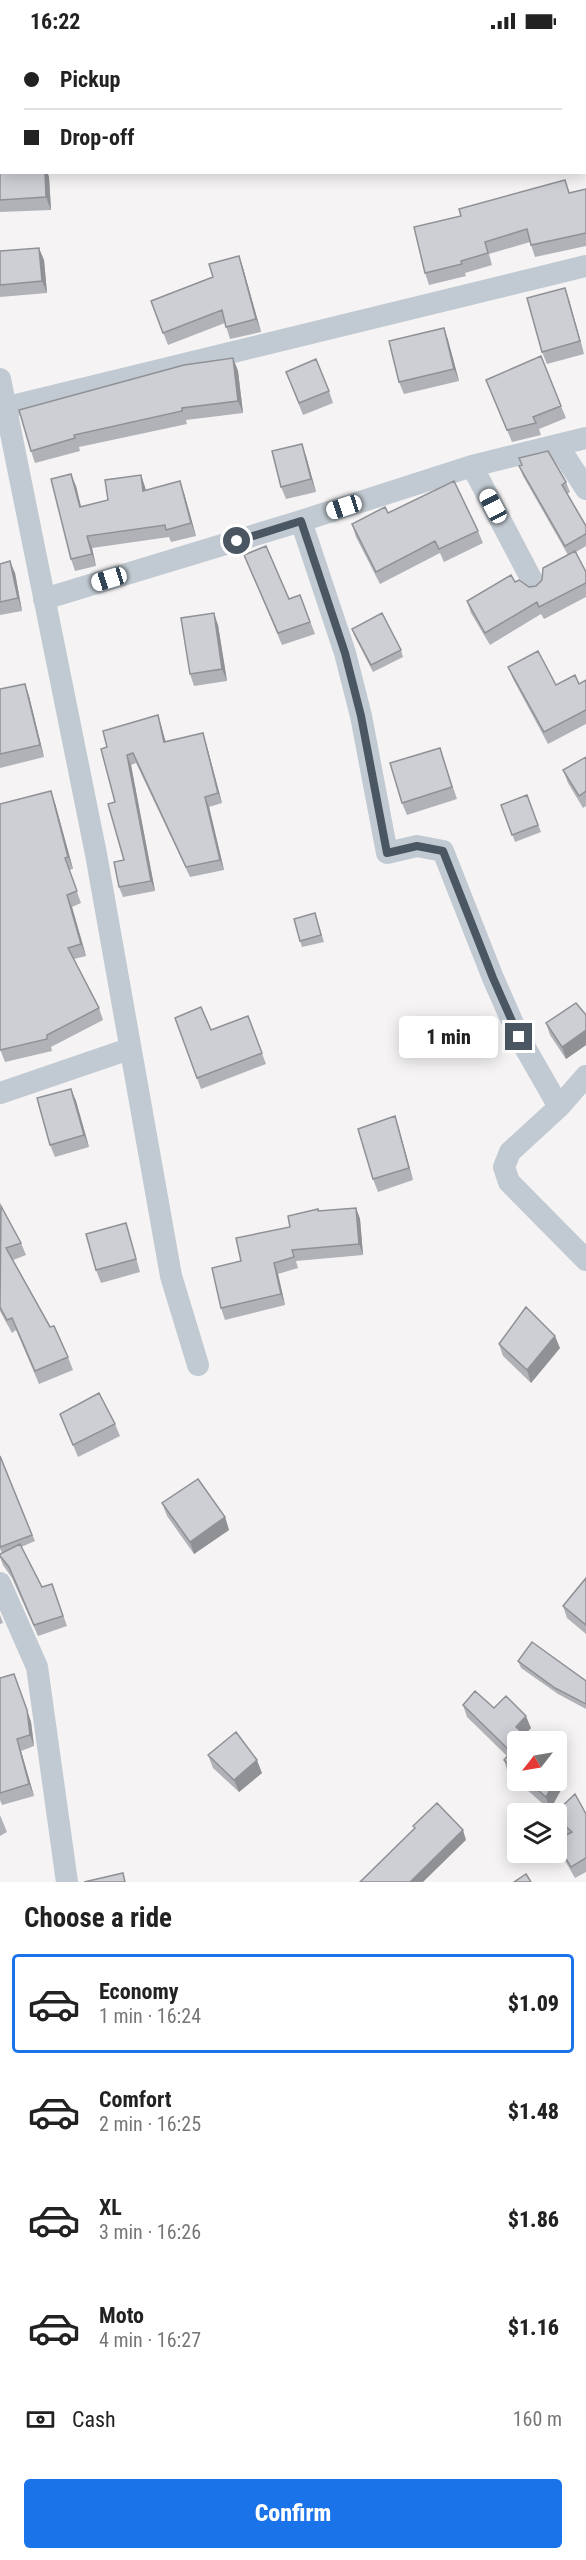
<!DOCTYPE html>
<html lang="en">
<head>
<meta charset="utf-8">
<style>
  :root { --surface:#fff; --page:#f6f6f6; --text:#222; --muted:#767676; --line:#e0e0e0; --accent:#1a73e8 }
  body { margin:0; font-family:"Roboto Condensed",sans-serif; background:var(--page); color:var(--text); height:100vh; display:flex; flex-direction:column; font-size:22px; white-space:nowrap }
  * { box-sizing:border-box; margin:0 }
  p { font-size:20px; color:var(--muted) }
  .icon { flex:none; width:33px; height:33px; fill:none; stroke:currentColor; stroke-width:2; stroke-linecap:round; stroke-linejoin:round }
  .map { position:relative; height:1840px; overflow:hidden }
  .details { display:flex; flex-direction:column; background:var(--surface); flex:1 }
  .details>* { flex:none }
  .banner { position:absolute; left:0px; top:0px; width:586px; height:132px; box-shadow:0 3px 15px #0003; display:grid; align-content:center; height:132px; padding:0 24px; background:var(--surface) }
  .needle { width:39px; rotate:239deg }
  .fabs { position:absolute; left:507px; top:1689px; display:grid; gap:12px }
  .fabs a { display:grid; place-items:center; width:60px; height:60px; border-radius:6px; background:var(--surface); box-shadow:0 3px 15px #0003; font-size:30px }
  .end { position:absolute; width:27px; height:27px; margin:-14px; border:8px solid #4a5661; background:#fff; box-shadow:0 0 0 3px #fff }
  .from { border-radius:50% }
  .bubble { position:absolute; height:42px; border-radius:6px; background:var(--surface); box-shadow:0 3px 15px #0003; font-size:20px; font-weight:800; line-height:42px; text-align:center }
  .car { position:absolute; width:18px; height:36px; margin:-18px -9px; border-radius:8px; box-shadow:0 0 4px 2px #0007; background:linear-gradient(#fff 24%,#345 0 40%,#fff 0 76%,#345 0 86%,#fff 0) }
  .banner b { display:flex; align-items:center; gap:21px; height:57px; font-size:22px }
  .banner b+b { border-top:2px solid var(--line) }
  .banner i { width:15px; height:15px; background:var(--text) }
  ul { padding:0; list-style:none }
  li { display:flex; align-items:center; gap:18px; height:99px; margin:0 12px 9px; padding:0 12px; border:3px solid transparent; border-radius:6px }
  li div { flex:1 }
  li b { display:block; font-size:22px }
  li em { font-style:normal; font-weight:800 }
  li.active { border-color:var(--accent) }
  li>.icon { width:54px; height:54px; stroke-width:1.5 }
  h2 { padding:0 24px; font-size:27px; line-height:72px }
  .pay { display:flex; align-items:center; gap:15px; height:66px; padding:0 24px; font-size:22px }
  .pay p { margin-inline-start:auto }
  .button { display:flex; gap:12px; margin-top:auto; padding:12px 24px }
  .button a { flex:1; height:69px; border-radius:6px; background:var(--accent); color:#fff; font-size:24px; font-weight:800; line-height:69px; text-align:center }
  .status { display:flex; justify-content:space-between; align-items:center; height:42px; padding:0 30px; background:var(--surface); direction:ltr }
  .status svg { height:16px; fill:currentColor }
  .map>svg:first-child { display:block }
</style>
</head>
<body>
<div class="status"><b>16:22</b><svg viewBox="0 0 49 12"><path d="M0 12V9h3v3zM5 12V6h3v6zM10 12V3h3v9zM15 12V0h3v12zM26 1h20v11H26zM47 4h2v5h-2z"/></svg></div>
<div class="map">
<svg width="586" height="1840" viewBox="0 0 586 1840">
  <rect width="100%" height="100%" fill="#f5f3f3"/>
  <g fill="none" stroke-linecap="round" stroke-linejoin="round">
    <!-- minor -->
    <path stroke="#c1cad2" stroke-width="22" d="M585 27H586
      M0 58H2
      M0 337 96 812 171 1234 198 1323
      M4 366 586 224
      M558 404 586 447
      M472 424 535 544
      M301 479 345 611 361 674 387 811 417 804 443 809 493 936 519 995 559 1065 510 1110 504 1125 509 1140 586 1218
      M44 557 301 479 472 424 586 396
      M0 1051 129 1007
      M559 1065 586 1034
      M0 1541 37 1625 67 1840"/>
  </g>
  <!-- wall -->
  <path fill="#b0b2b7" d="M0 124 2 130H47L49 135 51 168 0 170Z
    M586 147V204L535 215 530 200 489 212 492 223 465 231 466 234 429 243 425 231 461 174Z
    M0 209 44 218 47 251 0 255Z
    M239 214 243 226 261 290 230 297 225 281 168 303 151 259 213 235Z
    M569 258 584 312 547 322 542 310Z
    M444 286 448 298 459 339 404 352 399 340Z
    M233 316 238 329 243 371 186 378 187 382 79 405 80 409 35 421 31 409Z
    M286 330 329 349 333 361 303 373Z
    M486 338 561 364 566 376 539 387 541 393 512 400Z
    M306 414 316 450 286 457 281 445Z
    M519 424 566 440 570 450 567 452 586 484V504L576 510 586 530V555L544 577 541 572 490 603 471 571 467 559 515 540 529 545 536 544 568 513 523 434Z
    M141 433 146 448 184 451 196 494 171 500 169 495 92 506 96 524 75 529 71 517 76 444 81 465 108 458Z
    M388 471 478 489 483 501 444 520 440 511 380 542 356 495 352 482Z
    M244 513 289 557 300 553 315 592 282 603Z
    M0 522 15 531 22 569 0 573Z
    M218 583 227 639 194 644 190 632Z
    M352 587 401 608 403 615 373 630 354 593Z
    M508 625 556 643 579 642 586 638V682L548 702 513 637Z
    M25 642 29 654 44 715 0 726V647Z
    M158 673 166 700 206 701 222 761 209 765 224 828 190 835 136 721 131 723 155 849 123 855 119 845 124 818 107 705Z
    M440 706 457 757 407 773 402 761Z
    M586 715V764L583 766 568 741 563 728Z
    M527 753 541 790 515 800 501 763Z
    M55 761 73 827 69 828 81 861 72 865 86 914 74 917 99 966 103 978 51 1005 52 1009 5 1020 0 1007Z
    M315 871 324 900 302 905 300 899Z
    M586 973V1003L566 1017 550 993 546 981Z
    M248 974 266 1022 201 1047 175 976 211 988Z
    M71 1047 76 1059 89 1105 55 1115 50 1103Z
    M399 1087 413 1138 378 1150 373 1137Z
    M0 1165 21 1201 26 1213 13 1218 68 1315 73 1328 39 1342 16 1288 12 1291 0 1269Z
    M356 1166 360 1177 363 1213 296 1219 298 1226 278 1232 285 1263 225 1278 221 1266 241 1219 290 1185 319 1169Z
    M126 1181 130 1194 140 1230 101 1241 96 1228Z
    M499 1302 560 1306 531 1341 503 1314Z
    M60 1372 115 1382 120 1394 78 1415Z
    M0 1414 35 1499 21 1505 42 1545 52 1542 67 1584 38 1594 12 1536 3 1523 0 1515V1512L2 1511 0 1507Z
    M162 1461 225 1475 229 1488 194 1512 167 1474Z
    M586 1536V1592L567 1576 563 1564Z
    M0 1573 3 1581 0 1582Z
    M518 1619 586 1639V1667L558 1652 521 1626Z
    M14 1632 31 1680 34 1704 21 1709 34 1754 2 1763 0 1758V1636Z
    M463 1663 494 1666 531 1686 518 1700V1738H556L567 1737 550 1768 508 1731 504 1718 507 1714 467 1675Z
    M208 1713 262 1731 239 1750 213 1726Z
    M556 1772H586V1830L575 1836 560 1810 556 1800 568 1793 558 1783 556 1780Z
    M0 1773 7 1790 0 1794Z"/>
  <!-- shaded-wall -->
  <path fill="#909195" d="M45 130H47L49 135 51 168 46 155Z
    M39 206 44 218 47 251 42 239Z
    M239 214 243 226 261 290 256 277Z
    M565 246 569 258 584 312 580 299Z
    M444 286 448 298 459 339 454 327Z
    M233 316 238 329 243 371 238 359Z
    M302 402 306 414 316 450 311 437Z
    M71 432 76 444 84 477 80 465Z
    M141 433 145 445 147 461 143 449Z
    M180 439 184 451 196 494 191 481Z
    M87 494 92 506 96 524 92 512Z
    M10 519 15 531 22 569 18 556Z
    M214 571 218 583 227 639 222 627Z
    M25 642 29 654 44 715 40 703Z
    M158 673 161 683 168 710 164 700Z
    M203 691 206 701 222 761 218 751Z
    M127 713 131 723 155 849 151 839Z
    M51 749 55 761 73 827 68 815Z
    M205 755 209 765 224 828 220 818Z
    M67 853 72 865 86 914 81 902Z
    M586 988V1003L566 1017 562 1005Z
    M71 1047 76 1059 89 1105 84 1093Z
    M395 1074 399 1087 413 1138 409 1126Z
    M356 1166 360 1177 363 1213 359 1202Z
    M274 1221 278 1232 285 1263 281 1252Z
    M555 1294 560 1306 531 1341 527 1328Z
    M225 1475 229 1488 194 1512 190 1500Z
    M27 1668 31 1680 34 1704 30 1693Z
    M526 1674 531 1686 521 1697 516 1685Z
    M17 1697 21 1709 34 1754 29 1742Z
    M257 1718 262 1731 239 1750 234 1738Z
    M562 1725 567 1737 550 1768 546 1755 555 1738H556V1736Z
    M463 1788 466 1798 423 1840H410Z"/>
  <!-- building -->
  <path fill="#cdcfd5" stroke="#909195" stroke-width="1.5" d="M241 0H317L318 2H241Z
    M586 50V94L585 87V51Z
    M0 124H2V130H45L46 155 0 158Z
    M565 138 569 151 586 147V191L531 203 527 187 485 200 488 211 461 219 462 222 425 231 414 185 461 174 459 167Z
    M39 206 42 239 0 243V209Z
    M239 214 256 277 226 285 222 268 163 291 151 259 213 235 209 222Z
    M565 246 580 299 542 310 527 256Z
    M444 286 454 327 399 340 389 299Z
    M541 314 561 364 533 375 536 381 507 388 486 338Z
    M233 316 238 359 182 366V369L74 393 75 396 31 409 19 368 184 323Z
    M316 317 329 349 299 361 286 330Z
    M302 402 311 437 281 445 272 409Z
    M548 409 566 440 562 443 586 484V492L565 504 519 424 522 423 519 416Z
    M71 432 80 465 108 458 105 438 141 433 143 449 180 439 191 481 166 488 165 483 87 494 92 512 71 517 51 437Z
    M454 439 478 489 439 507 435 499 376 530 352 482 385 465 388 471Z
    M266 504 289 557 300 553 310 580 278 591 244 513Z
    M575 509 586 530V541L539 565 537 560 485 591 467 559 511 533 515 540 519 538 529 545 536 544 542 538 543 526Z
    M10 519 18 556 0 560V522Z
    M214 571 222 627 190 632 181 576Z
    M382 571 401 608 371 623 352 587Z
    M538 609 556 643 575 633 579 642 586 638V668L544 690 508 625Z
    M25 642 40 703 0 712V647Z
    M158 673 164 700 203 691 218 751 205 755 220 818 186 825 133 711 127 713 151 839 119 845 114 820 124 818 108 762 115 760 101 707 107 705 103 689Z
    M440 706 452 745 402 761 390 721Z
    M586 715V749L579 754 563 728Z
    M51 749 68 815 65 816 77 849 67 853 81 902 68 906 99 966 47 993V997L0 1008V762Z
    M527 753 538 783 512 793 501 763Z
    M315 871 321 893 300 899 294 877Z
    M576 961 586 973V988L562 1005 546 981Z
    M201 965 211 988 248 974 262 1011 197 1036 175 976Z
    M71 1047 84 1093 50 1103 37 1056Z
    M395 1074 409 1126 373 1137 358 1087Z
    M1 1164 21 1201 6 1206 50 1285 54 1284 68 1315 35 1329 12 1276 7 1278 0 1265Z
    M356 1166 359 1202 292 1208 294 1215 274 1221 281 1252 221 1266 212 1226 241 1219 236 1196 290 1185 288 1174 318 1167V1169Z
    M126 1181 136 1217 96 1228 86 1192Z
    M526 1265 555 1294 527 1328 499 1302Z
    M99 1351 115 1382 73 1403 60 1372Z
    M0 1414 32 1493 0 1505Z
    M198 1437 225 1475 190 1500 162 1461Z
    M20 1502 42 1545 52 1542 63 1574 34 1583 9 1525 0 1514V1512Z
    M586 1536V1583L563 1564Z
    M532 1600 586 1639V1662L555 1646 518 1619Z
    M14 1632 27 1668 30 1693 17 1697 29 1742 0 1751V1636Z
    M475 1649 494 1666 506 1654 526 1674 516 1685 533 1700H518V1731L504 1718 511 1710 463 1663Z
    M236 1690 257 1718 234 1738 208 1713Z
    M556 1720 562 1725 556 1736Z
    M526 1738H555L546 1755Z
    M575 1752 586 1772V1816L571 1825 556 1799 572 1790 556 1775V1772H554Z
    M437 1761 463 1788 410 1840H360L415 1786 413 1784Z
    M123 1831 125 1840H84Z
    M526 1832 531 1840H514Z"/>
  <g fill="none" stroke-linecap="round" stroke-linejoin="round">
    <!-- route -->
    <path stroke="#4a5661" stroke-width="8" d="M237 499 301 479 345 611 361 674 387 811 417 804 443 809 493 936 519 995"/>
  </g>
</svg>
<div class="fabs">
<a><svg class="needle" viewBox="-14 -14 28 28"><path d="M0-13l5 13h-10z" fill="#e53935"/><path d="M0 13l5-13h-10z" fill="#767676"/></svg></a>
<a><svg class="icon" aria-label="layers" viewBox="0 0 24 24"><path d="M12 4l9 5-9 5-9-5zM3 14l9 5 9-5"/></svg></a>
</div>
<i class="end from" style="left:237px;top:499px"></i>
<i class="end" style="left:519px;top:995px"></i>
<div class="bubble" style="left:399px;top:974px;width:99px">1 min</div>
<i class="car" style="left:493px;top:464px;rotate:332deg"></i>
<i class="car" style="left:344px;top:465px;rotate:252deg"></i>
<i class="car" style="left:109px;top:537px;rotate:253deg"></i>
<div class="banner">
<b><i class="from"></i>Pickup</b>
<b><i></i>Drop-off</b>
</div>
</div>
<section class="details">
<h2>Choose a ride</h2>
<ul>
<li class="active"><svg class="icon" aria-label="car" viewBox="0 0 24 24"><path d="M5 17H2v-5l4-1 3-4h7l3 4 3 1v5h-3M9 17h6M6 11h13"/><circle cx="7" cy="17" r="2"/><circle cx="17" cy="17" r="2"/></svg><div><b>Economy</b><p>1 min · 16:24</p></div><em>$1.09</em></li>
<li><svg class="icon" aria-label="car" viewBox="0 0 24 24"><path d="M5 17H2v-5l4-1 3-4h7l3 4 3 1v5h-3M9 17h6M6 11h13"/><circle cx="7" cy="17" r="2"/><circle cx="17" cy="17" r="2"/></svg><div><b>Comfort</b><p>2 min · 16:25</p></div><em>$1.48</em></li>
<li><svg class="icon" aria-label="car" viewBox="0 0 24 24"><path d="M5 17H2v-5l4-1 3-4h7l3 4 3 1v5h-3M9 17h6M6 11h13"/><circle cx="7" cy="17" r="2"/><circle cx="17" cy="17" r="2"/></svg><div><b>XL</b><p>3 min · 16:26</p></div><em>$1.86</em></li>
<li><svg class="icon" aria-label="car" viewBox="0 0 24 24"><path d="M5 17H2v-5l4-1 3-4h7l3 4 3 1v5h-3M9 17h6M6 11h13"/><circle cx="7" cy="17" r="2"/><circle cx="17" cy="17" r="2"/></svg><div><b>Moto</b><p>4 min · 16:27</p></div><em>$1.16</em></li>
</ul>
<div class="pay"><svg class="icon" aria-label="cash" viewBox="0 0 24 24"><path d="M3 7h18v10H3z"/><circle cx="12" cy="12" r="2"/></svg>Cash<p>160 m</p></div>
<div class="button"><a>Confirm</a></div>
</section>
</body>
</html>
